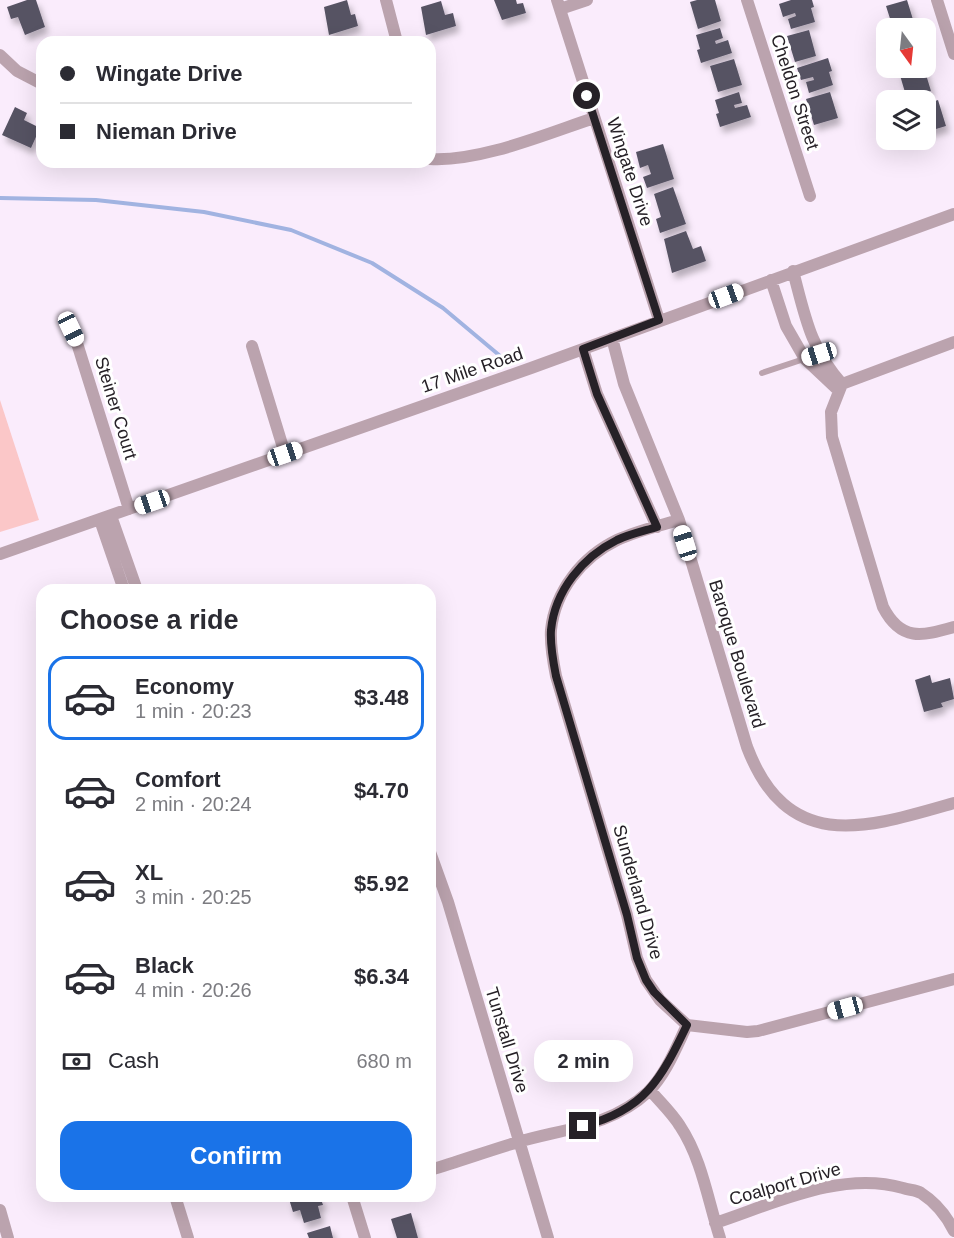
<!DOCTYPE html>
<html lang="en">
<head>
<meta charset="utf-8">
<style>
  :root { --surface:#fff; --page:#f7f7f7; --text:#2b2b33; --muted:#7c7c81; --line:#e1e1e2; --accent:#1a73e8 }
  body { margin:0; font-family:Helvetica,sans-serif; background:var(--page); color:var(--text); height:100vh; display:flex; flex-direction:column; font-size:22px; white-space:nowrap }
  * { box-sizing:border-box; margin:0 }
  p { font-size:20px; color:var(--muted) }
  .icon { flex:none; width:33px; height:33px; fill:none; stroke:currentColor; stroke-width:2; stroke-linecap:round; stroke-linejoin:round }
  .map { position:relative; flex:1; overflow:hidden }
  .side { position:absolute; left:36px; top:584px; width:400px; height:618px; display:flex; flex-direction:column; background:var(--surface); border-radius:18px; box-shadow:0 6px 24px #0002 }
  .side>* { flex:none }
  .banner { position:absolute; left:36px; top:36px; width:400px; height:132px; border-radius:18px; box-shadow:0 6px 24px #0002; display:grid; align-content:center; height:132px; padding:0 24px; background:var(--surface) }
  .needle { width:39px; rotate:165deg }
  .tools { position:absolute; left:876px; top:18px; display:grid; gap:12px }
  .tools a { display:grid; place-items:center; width:60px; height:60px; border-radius:12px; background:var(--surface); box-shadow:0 6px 24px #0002; font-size:30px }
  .end { position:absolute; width:27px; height:27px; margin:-14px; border:8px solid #262127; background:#fff; box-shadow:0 0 0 3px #fff }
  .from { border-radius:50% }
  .bubble { position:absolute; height:42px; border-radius:18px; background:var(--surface); box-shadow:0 6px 24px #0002; font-size:20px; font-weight:600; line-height:42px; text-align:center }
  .car { position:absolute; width:18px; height:36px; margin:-18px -9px; border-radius:8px; box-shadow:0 0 4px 2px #0007; background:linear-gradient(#fff 24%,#345 0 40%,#fff 0 76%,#345 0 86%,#fff 0) }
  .banner b { display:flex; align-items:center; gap:21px; height:57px; font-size:22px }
  .banner b+b { border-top:2px solid var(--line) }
  .banner i { width:15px; height:15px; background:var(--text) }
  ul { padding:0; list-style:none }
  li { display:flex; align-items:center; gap:18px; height:84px; margin:0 12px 9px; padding:0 12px; border:3px solid transparent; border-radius:18px }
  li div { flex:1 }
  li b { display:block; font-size:22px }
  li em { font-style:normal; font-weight:600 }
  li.on { border-color:var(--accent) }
  li>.icon { width:54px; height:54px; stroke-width:1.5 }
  h2 { padding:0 24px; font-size:27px; line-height:72px }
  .pay { display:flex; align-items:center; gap:15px; height:66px; padding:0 24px; font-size:22px }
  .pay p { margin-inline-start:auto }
  .button { display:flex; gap:12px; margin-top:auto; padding:12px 24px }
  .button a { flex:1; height:69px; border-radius:18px; background:var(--accent); color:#fff; font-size:24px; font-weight:600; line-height:69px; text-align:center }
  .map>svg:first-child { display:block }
</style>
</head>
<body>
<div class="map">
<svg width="954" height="1238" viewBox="0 0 954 1238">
  <defs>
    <filter id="shadow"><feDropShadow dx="3.5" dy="6" stdDeviation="3" flood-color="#0004"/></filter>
  </defs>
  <rect width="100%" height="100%" fill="#faecfc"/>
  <!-- green -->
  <path fill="#fbc7c8" d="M0 400 39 520 0 532Z"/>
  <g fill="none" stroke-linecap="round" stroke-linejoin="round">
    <!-- stream -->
    <path stroke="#a1b3e1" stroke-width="4" d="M0 198 96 200 204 212 291 230 372 263 443 308 499 355"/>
  </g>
  <!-- building -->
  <path fill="#575364" filter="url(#shadow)" d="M27 0H36L45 27 25 35 18 17 11 19 7 7Z
    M347 0 351 15 355 14 358 26 329 35 324 7Z
    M494 0H516L517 4 523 3 526 13 502 20Z
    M697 0H715L721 21 698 29 690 2Z
    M791 0H812L814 7 811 8 815 22 791 29 788 19 796 16 795 13 783 17 779 4Z
    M907 0 915 26 907 28H893L886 6Z
    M441 1 445 15 453 13 456 26 426 35 421 7Z
    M720 28 723 38 715 41 716 44 728 40 732 53 701 63 697 50 700 49 696 35Z
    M809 30 816 56 795 62 787 36Z
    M828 58 832 71 829 72 833 85 809 93 806 82 814 80 813 77 801 80 797 68Z
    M734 59 742 85 718 92 710 66Z
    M915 68H924L931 91 907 99 899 72Z
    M739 92 742 103 734 105 735 108 747 105 751 117 720 127 716 114 719 113 715 100Z
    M830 92 838 118 814 125 806 99Z
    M938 100 946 126 926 132V104Z
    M15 107 27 113 24 120 40 128 31 148 2 135Z
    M663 144 674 179 647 188 643 177 651 174 648 165 640 168 636 152Z
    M673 187 686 224 660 233 656 219 661 217 654 194Z
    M686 231 693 249 701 246 706 261 672 273 664 239Z
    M930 675 932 683 950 678 954 699 941 703 943 707 924 712 915 680Z
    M296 1196H320L323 1205 318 1206 321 1218 304 1223 300 1210 293 1212 289 1199Z
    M411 1213 418 1238H397L391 1219Z
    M330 1226 333 1238H309L307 1233Z"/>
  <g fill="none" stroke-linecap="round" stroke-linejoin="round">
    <!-- service -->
    <path stroke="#bba3ae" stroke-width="6" d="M762 373 819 354"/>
    <!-- minor -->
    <path stroke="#bba3ae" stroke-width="12" d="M386 0 397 42
      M557 0 659 320
      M747 0 810 196
      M937 0 954 54
      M560 9 587 0
      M0 55 17 71 42 84
      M430 159C480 162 546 134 594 118
      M793 271C805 316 810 348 842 384
      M771 280 786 326 805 359 839 391
      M66 318 76 340 129 509
      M612 338 624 384 679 520 747 747C788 855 867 828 954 803
      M252 346 285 454
      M583 349 597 394 657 527
      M842 384 831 412 832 437 883 607C901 642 922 636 954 627
      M842 384 954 342
      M111 516 137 590
      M100 520 124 590
      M679 520C658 526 636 531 617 540 582 557 555 591 551 630 550 645 553 661 556 676L627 915 637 958 646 980 660 1000 687 1025 747 1032 758 1031 954 979
      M0 554 531 368 954 214
      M430 852 448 902 548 1238
      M650 1090C660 1102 672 1113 680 1126 702 1159 708 1201 720 1238
      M430 1170C460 1161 488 1151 518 1142 563 1129 612 1126 648 1092 666 1074 676 1048 687 1025
      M175 1196 188 1238
      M352 1196 365 1238
      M0 1210 8 1238
      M715 1223C773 1204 841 1170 903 1188 909 1190 916 1190 921 1193 935 1202 947 1217 954 1231"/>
  </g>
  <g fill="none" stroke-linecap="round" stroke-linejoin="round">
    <!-- route -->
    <path stroke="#262127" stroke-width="8" d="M583 1126C645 1110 661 1079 687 1025L654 992 646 980 637 958 627 915 556 676C553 661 550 645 551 630 555 590 583 557 617 540 630 534 644 531 657 527L597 394 583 349 659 320 587 96"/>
  </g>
  <g text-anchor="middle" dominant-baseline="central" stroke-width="6" stroke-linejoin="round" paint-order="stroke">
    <!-- street labels -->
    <g font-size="18" fill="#262127" stroke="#fff">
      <text transform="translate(795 92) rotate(72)">Cheldon Street</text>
      <text transform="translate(630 172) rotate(72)">Wingate Drive</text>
      <text transform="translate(472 370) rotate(-19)">17 Mile Road</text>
      <text transform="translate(116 408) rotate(73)">Steiner Court</text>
      <text transform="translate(737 654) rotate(73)">Baroque Boulevard</text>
      <text transform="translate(638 892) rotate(74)">Sunderland Drive</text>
      <text transform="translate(507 1040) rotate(73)">Tunstall Drive</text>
      <text transform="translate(785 1184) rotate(-16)">Coalport Drive</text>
    </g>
  </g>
</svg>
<div class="tools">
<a><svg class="needle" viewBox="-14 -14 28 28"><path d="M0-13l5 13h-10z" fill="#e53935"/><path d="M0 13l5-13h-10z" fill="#7c7c81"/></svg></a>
<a><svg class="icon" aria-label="layers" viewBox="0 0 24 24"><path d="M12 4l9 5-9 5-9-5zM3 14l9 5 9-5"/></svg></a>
</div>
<i class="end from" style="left:587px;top:96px"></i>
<i class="end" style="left:583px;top:1126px"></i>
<div class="bubble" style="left:534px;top:1040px;width:99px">2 min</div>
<i class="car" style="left:726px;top:296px;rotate:70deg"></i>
<i class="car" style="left:71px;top:329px;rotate:155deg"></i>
<i class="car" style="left:819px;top:354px;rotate:253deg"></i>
<i class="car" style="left:285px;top:454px;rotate:71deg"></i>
<i class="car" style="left:152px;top:502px;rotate:251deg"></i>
<i class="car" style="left:685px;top:543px;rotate:343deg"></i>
<i class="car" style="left:845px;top:1008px;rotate:255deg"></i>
<div class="banner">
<b><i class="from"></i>Wingate Drive</b>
<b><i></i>Nieman Drive</b>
</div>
<section class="side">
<h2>Choose a ride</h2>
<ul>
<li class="on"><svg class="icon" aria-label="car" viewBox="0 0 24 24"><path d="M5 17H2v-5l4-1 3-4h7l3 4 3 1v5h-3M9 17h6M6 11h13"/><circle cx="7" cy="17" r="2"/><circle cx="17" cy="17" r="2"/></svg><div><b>Economy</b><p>1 min · 20:23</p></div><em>$3.48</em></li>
<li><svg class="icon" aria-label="car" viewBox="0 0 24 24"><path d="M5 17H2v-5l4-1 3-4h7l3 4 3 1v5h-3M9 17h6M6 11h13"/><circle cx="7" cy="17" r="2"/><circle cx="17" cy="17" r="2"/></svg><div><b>Comfort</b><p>2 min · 20:24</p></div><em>$4.70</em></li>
<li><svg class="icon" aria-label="car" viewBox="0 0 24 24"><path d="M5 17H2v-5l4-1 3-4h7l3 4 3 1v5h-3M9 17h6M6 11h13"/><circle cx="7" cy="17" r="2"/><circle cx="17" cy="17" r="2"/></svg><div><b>XL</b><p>3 min · 20:25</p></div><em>$5.92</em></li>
<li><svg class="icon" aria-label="car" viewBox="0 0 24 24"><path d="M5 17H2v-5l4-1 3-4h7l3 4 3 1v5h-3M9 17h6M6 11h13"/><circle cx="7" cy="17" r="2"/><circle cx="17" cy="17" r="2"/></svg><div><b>Black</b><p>4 min · 20:26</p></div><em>$6.34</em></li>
</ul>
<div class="pay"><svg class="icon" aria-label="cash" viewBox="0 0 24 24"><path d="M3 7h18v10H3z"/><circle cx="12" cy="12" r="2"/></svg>Cash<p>680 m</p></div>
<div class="button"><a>Confirm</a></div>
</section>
</div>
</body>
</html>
